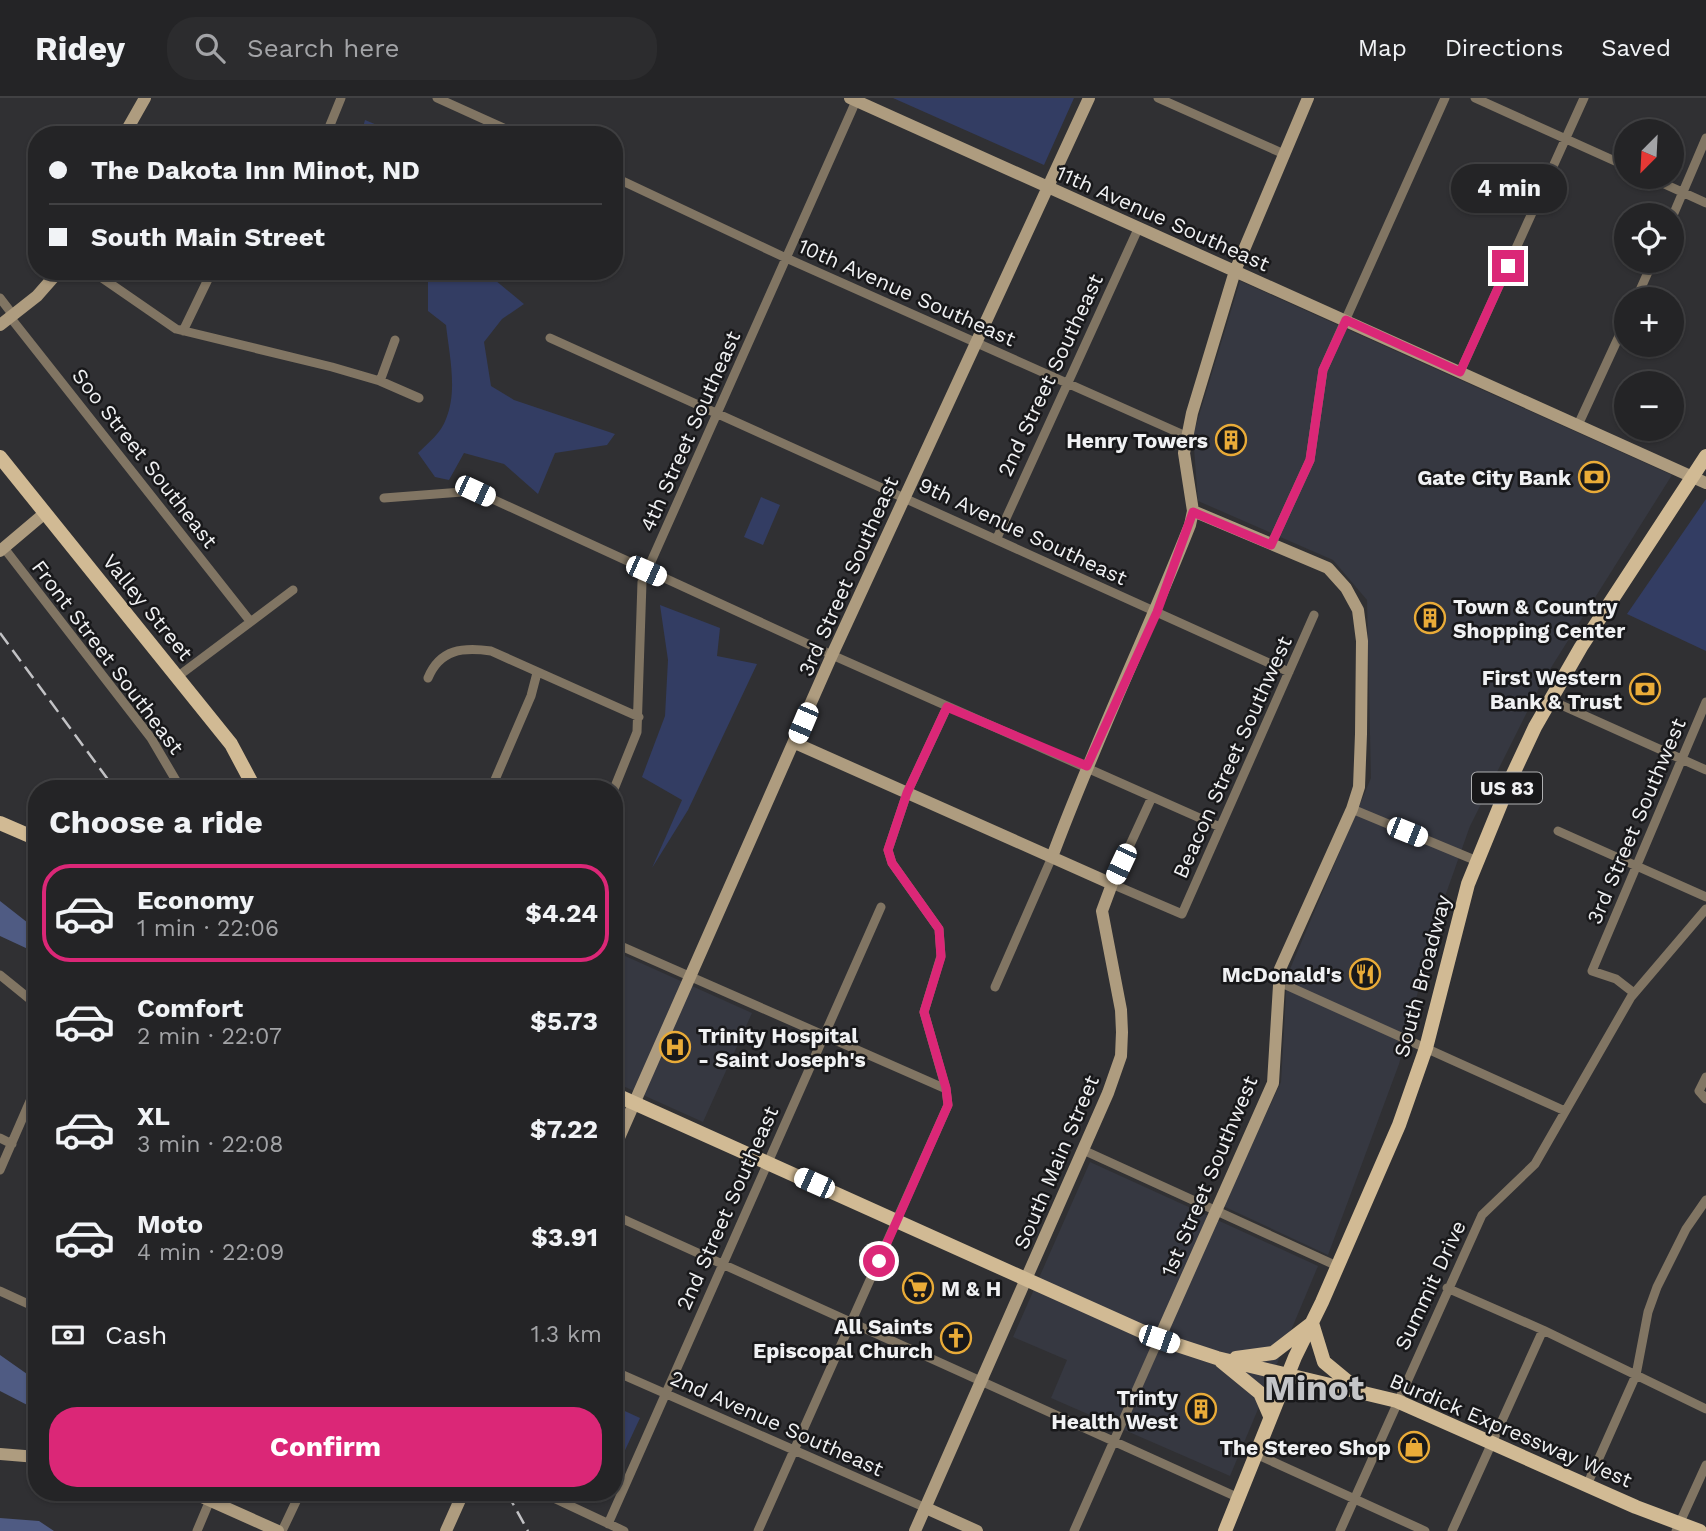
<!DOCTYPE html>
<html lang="en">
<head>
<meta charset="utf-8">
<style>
  :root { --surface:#242426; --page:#2c2c2e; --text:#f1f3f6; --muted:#a3a4a7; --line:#414143; --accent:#db2777 }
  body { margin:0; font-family:"Work Sans",sans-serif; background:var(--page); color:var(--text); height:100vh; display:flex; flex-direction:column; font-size:26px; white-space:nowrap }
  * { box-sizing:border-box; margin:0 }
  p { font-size:23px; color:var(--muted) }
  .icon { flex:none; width:38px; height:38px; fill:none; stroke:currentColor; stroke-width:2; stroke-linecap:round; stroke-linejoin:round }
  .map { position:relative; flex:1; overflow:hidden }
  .side { position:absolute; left:28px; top:682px; width:595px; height:721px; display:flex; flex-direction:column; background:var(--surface); border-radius:28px; box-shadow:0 2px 5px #0004,0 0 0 2px var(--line) }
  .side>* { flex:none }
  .top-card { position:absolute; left:28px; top:28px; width:595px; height:154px; border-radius:28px; box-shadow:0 2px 5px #0004,0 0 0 2px var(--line); display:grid; align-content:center; height:154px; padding:0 21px; background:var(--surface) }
  .needle { width:46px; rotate:204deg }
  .controls { position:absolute; left:1614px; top:21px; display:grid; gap:14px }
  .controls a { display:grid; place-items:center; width:70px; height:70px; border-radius:50%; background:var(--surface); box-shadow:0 2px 5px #0004,0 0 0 2px var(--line); font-size:35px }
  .end { position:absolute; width:32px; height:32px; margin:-16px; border:9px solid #db2777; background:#fff; box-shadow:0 0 0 4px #fff }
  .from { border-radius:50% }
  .bubble { position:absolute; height:49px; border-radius:24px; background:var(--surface); box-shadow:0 2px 5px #0004,0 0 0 2px var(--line); font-size:23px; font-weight:700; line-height:49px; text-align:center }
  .car { position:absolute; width:21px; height:42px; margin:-21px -10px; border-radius:9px; box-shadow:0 0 5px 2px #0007; background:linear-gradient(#fff 24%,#345 0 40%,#fff 0 76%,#345 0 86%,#fff 0) }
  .top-card b { display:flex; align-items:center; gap:24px; height:66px; font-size:26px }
  .top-card b+b { border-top:2px solid var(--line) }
  .top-card i { width:18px; height:18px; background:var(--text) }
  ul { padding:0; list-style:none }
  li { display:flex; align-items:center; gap:21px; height:98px; margin:0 14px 10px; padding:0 7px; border:4px solid transparent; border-radius:28px }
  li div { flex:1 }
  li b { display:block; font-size:26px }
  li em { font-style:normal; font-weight:700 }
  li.active { border-color:var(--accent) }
  li>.icon { width:63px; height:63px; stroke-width:1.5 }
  h2 { padding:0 21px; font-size:32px; line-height:84px }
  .pay { display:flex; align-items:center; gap:18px; height:77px; padding:0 21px; font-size:26px }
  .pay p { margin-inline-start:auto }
  .button { display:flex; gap:14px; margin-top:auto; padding:14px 21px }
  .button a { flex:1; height:80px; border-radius:28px; background:var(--accent); color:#fff; font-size:28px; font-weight:700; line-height:80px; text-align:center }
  header { display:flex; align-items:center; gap:42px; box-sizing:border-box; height:98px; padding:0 35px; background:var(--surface); border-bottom:2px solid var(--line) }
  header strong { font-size:33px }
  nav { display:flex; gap:38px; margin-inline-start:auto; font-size:24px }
  .search { width:490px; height:63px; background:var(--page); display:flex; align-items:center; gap:18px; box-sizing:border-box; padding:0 24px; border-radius:28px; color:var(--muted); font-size:26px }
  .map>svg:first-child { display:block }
</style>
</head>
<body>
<header>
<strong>Ridey</strong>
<div class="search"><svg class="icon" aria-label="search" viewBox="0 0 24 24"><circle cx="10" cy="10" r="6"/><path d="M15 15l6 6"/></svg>Search here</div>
<nav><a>Map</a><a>Directions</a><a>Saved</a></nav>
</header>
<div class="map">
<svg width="1706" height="1433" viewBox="0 0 1706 1433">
  <rect width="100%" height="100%" fill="#303033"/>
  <!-- built -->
  <path fill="#363841" d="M1240 183 1672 377 1542 584 1470 728 1437 821 1399 966 1328 1157 1223 1108 1281 984 1287 878 1371 680 1367 502 1333 462 1198 403 1193 337Z
    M614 853 752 915 703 1024 614 984Z
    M1090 1064 1318 1168 1230 1378 1051 1300 1067 1262 1013 1239Z"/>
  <!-- green -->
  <path fill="#333d63" d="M893 0H1074L1044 67Z
    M365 22 401 37H361Z
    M428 173H489V177L524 206 502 221 484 244 491 288 514 302 615 336 607 347 555 355 538 396 504 366 464 355 449 382 435 379 418 355C429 344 441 335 446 321 458 293 449 255 446 227L428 213Z
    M761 399 780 407 763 447 744 439Z
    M1706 401V553L1627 516Z
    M660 507 720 530 717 558 757 566 688 712 652 770 682 702 642 679 665 618 668 562Z
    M614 1308 640 1320 614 1376Z"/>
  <!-- water -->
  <path fill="#4f5b83" d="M0 803 37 832V863L28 851 0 838Z
    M0 1257 37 1283V1312L0 1293Z
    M0 1420 39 1423 54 1433H0Z"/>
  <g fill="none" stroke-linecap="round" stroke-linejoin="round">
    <!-- street -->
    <path stroke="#817563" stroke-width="9" d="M437 0 519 37
      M1158 0 1284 56
      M1475 0 1626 68
      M326 37 341 0
      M614 79 786 160 1186 338
      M1649 79 1706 105
      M1671 122 1706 40
      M92 173 176 231 332 269 380 283 419 300
      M0 200 13 217
      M1636 201 1653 163
      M10 219 250 523
      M183 233 212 173
      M550 240 1289 574
      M1460 274 1584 0
      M380 283 395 242
      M1578 327 1626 223
      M384 400 475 393 832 557 1220 729
      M997 440 1138 131
      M1271 447 1310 362 1323 272 1445 0
      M4 450 151 640 181 691
      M177 579 293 492
      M428 580C440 551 463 549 491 553L639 619
      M1550 602 1706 672
      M491 691 531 598 537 575
      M614 691 637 634 642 484 856 3
      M1152 699 1112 786 1182 816 1314 517
      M1352 711 1477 763
      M1558 733 1706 799
      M614 845 946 991
      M0 877 37 907
      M1279 884 1565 1013
      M995 889 1052 759
      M1634 895 1616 881 1592 873 1706 604
      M1706 979 1699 993 1706 1001
      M0 1040 12 1046
      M1083 1052 1337 1168
      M0 1072 37 987
      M614 1117 1239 1400
      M1447 1190 1543 1232 1706 1311
      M0 1193 37 1210
      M614 1273 926 1410
      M1258 1357 1425 1433
      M1587 1387 1636 1277 1648 1214 1657 1189 1686 1131 1706 1102
      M543 1395 624 1433
      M608 1426 881 809
      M197 1433 213 1395
      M282 1433 300 1395
      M758 1433 948 1007 946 991 924 914 941 858 939 831 892 765 888 752 907 695 947 609
      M1074 1433 1159 1241
      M1340 1433 1482 1117 1535 1066 1631 899 1706 811
      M1452 1433 1543 1232
      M1676 1433 1706 1367"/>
    <!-- secondary -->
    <path stroke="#ae9c7f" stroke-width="12" d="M850 0 1706 385
      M124 37 145 0
      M0 227 37 198 59 173
      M0 453 45 415
      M795 645 1112 786 1102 813 1121 912 1122 934 1121 958 1108 995 915 1433
      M1052 759C1094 646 1146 538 1190 427L1193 413 1184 355 1192 315 1235 173 1308 0
      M614 1051 832 557 1089 0
      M1159 1241 1273 985 1280 871 1352 711 1359 689 1361 636 1362 543 1358 512 1346 490 1328 470 1193 413
      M0 1356 37 1359
      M193 1395 278 1433
      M926 1410 977 1433
      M446 1433 463 1395"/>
    <!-- primary -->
    <path stroke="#d1ba94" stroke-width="14" d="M0 359 231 646 255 691
      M0 725 37 741
      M614 996 1159 1241 1217 1260 1397 1303 1636 1409 1700 1433
      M1236 1260 1273 1255 1312 1225 1324 1264 1353 1288
      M1221 1263 1260 1295 1270 1318
      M1225 1433 1295 1259 1322 1204 1399 1027 1426 950 1468 786 1513 676 1535 629 1581 549 1706 358"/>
    <!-- rail -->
    <path stroke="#c2c2c5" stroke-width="2.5" stroke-dasharray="14 7" stroke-linecap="butt" d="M0 535 115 691
      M507 1395 528 1433"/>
  </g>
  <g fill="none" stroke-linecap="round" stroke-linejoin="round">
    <!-- route -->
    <path stroke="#db2777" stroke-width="9" d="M879 1163 948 1007 946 990 924 914 941 859 939 831 892 765 888 752 907 695 947 609 1087 668 1157 514 1193 414 1271 447 1310 362 1323 272 1346 222 1460 274 1508 168"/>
  </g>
  <!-- icons -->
  <defs>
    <g id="building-ring" transform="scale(1.575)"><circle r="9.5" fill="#18181a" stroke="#e9ab38" stroke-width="1.5"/><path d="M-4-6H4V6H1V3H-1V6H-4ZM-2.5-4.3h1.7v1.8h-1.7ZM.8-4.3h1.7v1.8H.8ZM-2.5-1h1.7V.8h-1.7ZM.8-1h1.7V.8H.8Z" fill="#e9ab38"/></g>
    <g id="bank-ring" transform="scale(1.575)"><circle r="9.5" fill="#18181a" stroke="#e9ab38" stroke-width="1.5"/><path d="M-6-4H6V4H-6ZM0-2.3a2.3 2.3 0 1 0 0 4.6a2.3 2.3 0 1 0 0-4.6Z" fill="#e9ab38"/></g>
    <g id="restaurant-ring" transform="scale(1.575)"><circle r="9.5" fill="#18181a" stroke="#e9ab38" stroke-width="1.5"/><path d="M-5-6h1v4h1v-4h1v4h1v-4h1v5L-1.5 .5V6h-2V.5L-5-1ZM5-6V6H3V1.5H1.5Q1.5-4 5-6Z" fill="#e9ab38"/></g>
    <g id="hospital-ring" transform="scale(1.575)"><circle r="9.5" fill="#18181a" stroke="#e9ab38" stroke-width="1.5"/><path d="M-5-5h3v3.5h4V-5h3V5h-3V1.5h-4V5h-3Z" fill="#e9ab38"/></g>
    <g id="supermarket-ring" transform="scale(1.575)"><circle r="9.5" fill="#18181a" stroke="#e9ab38" stroke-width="1.5"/><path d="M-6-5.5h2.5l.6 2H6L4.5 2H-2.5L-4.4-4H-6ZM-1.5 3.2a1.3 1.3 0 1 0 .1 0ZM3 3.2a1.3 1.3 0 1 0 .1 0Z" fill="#e9ab38"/></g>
    <g id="church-ring" transform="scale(1.575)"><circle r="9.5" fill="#18181a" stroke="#e9ab38" stroke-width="1.5"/><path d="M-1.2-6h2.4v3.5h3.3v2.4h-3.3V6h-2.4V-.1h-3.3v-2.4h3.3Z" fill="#e9ab38"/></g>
    <g id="shop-ring" transform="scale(1.575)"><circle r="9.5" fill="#18181a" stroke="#e9ab38" stroke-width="1.5"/><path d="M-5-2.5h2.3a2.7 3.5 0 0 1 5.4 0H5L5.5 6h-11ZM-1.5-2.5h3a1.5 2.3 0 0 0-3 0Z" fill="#e9ab38"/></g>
  </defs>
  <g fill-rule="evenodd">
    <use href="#building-ring" x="1231" y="342"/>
    <use href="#bank-ring" x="1594" y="379"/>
    <use href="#building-ring" x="1430" y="520"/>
    <use href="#bank-ring" x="1645" y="591"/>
    <use href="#restaurant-ring" x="1365" y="876"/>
    <use href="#hospital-ring" x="675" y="949"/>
    <use href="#supermarket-ring" x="918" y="1190"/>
    <use href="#church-ring" x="956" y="1240"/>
    <use href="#building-ring" x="1201" y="1311"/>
    <use href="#shop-ring" x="1414" y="1349"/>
  </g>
  <g text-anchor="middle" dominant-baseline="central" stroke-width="5" stroke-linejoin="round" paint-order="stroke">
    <!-- shield labels -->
    <rect fill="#18181a" stroke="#afb0b2" stroke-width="2" x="1472" y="674.5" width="70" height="31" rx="5"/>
    <g font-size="19" font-weight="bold" fill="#f0f1f3">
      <text x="1507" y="690">US 83</text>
    </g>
    <!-- street labels -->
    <g font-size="21" fill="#f0f1f3" stroke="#18181a">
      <text transform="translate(1163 120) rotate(24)">11th Avenue Southeast</text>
      <text transform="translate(907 194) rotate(24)">10th Avenue Southeast</text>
      <text transform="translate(1050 277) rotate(-65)">2nd Street Southeast</text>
      <text transform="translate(690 333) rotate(-66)">4th Street Southeast</text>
      <text transform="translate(145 360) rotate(52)">Soo Street Southeast</text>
      <text transform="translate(1023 433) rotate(25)">9th Avenue Southeast</text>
      <text transform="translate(848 478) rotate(-66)">3rd Street Southeast</text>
      <text transform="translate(148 509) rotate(51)">Valley Street</text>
      <text transform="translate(108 559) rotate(53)">Front Street Southeast</text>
      <text transform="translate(1232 659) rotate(-66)">Beacon Street Southwest</text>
      <text transform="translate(1636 723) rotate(-67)">3rd Street Southwest</text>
      <text transform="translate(1422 878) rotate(-75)">South Broadway</text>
      <text transform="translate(1056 1064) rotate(-67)">South Main Street</text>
      <text transform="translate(1209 1078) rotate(-67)">1st Street Southwest</text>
      <text transform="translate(727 1110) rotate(-66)">2nd Street Southeast</text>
      <text transform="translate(1430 1187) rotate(-65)">Summit Drive</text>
      <text transform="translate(777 1325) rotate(24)">2nd Avenue Southeast</text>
      <text transform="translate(1511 1332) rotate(23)">Burdick Expressway West</text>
    </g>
    <!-- poi labels -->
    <g font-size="21" font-weight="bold" fill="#f0f1f3" stroke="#18181a" text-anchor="end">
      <text x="1208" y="342">Henry Towers</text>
      <text x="1571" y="379">Gate City Bank</text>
      <text x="1453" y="508" text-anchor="start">Town &amp; Country<tspan x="1453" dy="24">Shopping Center</tspan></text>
      <text x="1622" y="579">First Western<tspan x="1622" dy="24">Bank &amp; Trust</tspan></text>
      <text x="1342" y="876">McDonald's</text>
      <text x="698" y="937" text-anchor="start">Trinity Hospital<tspan x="698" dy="24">- Saint Joseph's</tspan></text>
      <text x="941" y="1190" text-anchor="start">M &amp; H</text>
      <text x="933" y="1228">All Saints<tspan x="933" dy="24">Episcopal Church</tspan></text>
      <text x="1178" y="1299">Trinty<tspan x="1178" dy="24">Health West</tspan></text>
      <text x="1391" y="1349">The Stereo Shop</text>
    </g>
    <!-- town labels -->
    <g font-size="35" font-weight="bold" fill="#c3c4c7" stroke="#18181a">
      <text x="1314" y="1290">Minot</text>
    </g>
  </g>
</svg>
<div class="controls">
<a><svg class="needle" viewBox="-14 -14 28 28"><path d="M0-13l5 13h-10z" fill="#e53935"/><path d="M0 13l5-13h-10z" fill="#a3a4a7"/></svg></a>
<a><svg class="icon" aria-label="locate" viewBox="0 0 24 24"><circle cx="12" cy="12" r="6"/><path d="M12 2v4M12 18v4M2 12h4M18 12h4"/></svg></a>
<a>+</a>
<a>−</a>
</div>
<i class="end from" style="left:879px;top:1163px"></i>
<i class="end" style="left:1508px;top:168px"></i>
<div class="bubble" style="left:1451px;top:66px;width:116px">4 min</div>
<i class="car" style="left:475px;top:393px;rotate:115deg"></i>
<i class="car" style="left:646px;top:473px;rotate:114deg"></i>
<i class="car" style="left:803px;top:625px;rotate:203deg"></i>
<i class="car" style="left:1407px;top:734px;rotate:112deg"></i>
<i class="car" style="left:1121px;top:766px;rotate:205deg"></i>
<i class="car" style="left:814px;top:1085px;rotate:294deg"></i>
<i class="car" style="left:1159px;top:1241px;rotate:109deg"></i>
<div class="top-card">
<b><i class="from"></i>The Dakota Inn Minot, ND</b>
<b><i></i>South Main Street</b>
</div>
<section class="side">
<h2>Choose a ride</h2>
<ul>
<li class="active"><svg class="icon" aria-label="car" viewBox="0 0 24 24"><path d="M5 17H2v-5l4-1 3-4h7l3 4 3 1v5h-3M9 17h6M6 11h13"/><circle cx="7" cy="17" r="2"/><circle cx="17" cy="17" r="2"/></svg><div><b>Economy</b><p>1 min · 22:06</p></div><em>$4.24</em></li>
<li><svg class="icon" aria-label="car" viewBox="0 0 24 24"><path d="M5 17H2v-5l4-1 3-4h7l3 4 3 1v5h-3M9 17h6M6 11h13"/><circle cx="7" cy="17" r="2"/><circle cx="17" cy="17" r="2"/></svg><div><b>Comfort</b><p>2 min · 22:07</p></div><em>$5.73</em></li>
<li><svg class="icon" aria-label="car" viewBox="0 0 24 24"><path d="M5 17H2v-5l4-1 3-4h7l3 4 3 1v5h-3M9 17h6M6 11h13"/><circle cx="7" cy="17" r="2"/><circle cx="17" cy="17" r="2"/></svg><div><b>XL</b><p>3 min · 22:08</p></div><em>$7.22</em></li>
<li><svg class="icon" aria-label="car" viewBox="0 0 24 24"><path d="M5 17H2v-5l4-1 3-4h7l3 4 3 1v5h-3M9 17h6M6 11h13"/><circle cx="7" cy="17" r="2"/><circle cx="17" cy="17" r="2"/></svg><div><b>Moto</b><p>4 min · 22:09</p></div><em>$3.91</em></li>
</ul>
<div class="pay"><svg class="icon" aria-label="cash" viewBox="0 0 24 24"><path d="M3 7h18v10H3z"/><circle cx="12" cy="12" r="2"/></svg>Cash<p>1.3 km</p></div>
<div class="button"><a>Confirm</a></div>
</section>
</div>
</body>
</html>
